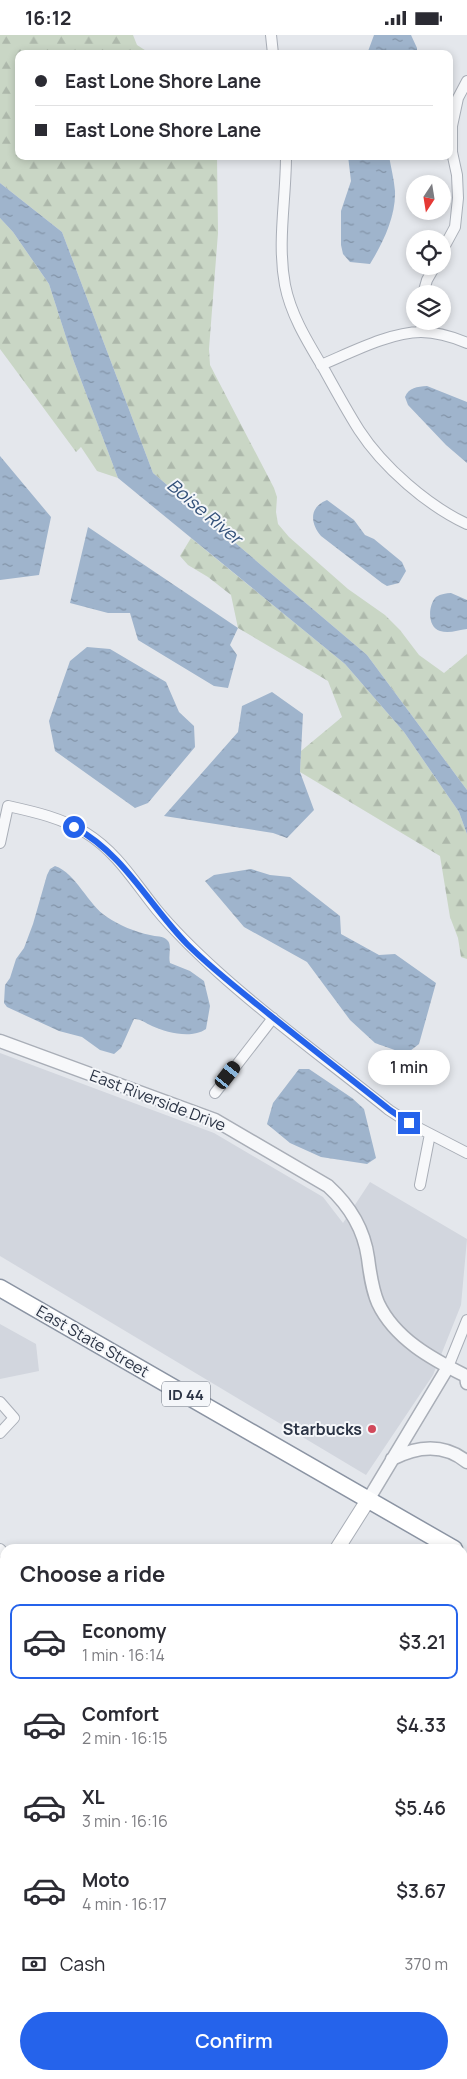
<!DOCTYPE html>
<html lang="en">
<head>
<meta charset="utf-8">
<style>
  :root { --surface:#fff; --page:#f7f7f7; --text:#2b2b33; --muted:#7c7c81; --line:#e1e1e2; --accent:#2563eb }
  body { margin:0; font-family:Manrope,sans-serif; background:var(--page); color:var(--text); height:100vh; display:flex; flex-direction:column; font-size:19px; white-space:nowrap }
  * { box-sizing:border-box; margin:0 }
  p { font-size:16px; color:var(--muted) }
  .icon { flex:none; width:28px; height:28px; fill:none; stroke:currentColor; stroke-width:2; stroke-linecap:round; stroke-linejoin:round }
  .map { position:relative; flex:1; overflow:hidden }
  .drawer { position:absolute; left:0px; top:1509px; width:468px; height:536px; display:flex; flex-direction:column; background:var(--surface); border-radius:15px 15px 0 0; box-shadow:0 2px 8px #0003 }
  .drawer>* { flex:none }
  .top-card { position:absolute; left:15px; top:15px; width:438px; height:110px; border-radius:10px; box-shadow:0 2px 8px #0003; display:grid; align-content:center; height:110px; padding:0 20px; background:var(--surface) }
  .needle { width:32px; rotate:192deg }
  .buttons { position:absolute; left:406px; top:140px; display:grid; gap:10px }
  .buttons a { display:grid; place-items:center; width:45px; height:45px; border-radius:50%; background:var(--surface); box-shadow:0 2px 8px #0003; font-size:25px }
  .end { position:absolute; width:22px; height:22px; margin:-11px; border:6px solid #2563eb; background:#fff; box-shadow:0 0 0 2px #fff }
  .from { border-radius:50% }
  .bubble { position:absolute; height:35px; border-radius:18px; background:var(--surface); box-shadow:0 2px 8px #0003; font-size:16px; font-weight:600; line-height:35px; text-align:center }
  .car { position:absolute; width:15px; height:30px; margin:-15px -8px; border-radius:6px; box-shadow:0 0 4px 1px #0007; background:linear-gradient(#222 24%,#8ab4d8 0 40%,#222 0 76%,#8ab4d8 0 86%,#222 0) }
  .top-card b { display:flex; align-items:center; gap:18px; height:48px; font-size:19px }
  .top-card b+b { border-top:1px solid var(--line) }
  .top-card i { width:12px; height:12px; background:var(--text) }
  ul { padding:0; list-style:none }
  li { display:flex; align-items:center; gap:15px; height:75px; margin:0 10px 8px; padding:0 10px; border:2px solid transparent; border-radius:10px }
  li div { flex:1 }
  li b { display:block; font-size:19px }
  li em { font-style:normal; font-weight:600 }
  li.active { border-color:var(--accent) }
  li>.icon { width:45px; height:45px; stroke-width:1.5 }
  h2 { padding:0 20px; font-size:22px; line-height:60px }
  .pay { display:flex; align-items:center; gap:12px; height:55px; padding:0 20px; font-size:19px }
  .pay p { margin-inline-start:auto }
  .primary-button { display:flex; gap:10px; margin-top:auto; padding:10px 20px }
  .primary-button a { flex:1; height:58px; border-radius:30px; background:var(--accent); color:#fff; font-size:20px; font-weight:600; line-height:58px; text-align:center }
  .status { display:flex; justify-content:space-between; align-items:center; height:35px; padding:0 25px; background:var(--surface); direction:ltr }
  .status svg { height:14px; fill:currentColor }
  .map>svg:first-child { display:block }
</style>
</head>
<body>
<div class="status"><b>16:12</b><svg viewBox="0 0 49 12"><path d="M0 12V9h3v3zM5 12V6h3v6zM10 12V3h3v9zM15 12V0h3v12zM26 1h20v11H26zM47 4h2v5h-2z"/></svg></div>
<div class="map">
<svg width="467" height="2044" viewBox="0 0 467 2044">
  <defs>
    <pattern id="forest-firs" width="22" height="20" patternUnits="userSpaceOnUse" patternTransform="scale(1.25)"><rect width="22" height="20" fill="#c9d6c5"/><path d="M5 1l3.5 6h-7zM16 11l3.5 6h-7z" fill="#adb8ab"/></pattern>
    <pattern id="water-ripples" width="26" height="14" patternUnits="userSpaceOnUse" patternTransform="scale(1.25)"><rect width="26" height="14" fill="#9fb4cc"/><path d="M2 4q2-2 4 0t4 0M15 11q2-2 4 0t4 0" fill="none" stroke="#8293a7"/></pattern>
  </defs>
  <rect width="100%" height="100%" fill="#e4e7ec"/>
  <!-- built -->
  <path fill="#d2d6de" d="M0 1018 214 1098 323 1162 343 1188 370 1147 467 1204 461 1270 433 1340 366 1440 0 1221Z
    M0 1289 36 1309 39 1336 0 1344Z
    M463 1567 467 1568V2044H436L416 2040H462Z
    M5 1698V1839L0 1838V1722Z"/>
  <!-- forest -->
  <path fill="url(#forest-firs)" d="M0 0H133L137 10 151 19H19V121H217L218 198 209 314 210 330 274 453 277 462 276 477 278 489 289 502 348 554 385 580 400 595 419 620 444 638 467 619V755L367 620 153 438 62 197 0 148Z
    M0 183 13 197 49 249 73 324 118 443 97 436 81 412 76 417 0 314Z
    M191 503 345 629 404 697 459 777 467 799V924L461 922 458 903 450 882 440 821 300 737 301 716 342 682 328 646 238 593 231 560 208 542 188 530 180 521Z"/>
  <!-- water -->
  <path fill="url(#water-ripples)" d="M374 0H411L417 13V19H367Z
    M348 121H389C391 133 394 144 395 156 396 181 383 208 370 229L350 227 343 219 341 210V176L351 146Z
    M0 148 62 197 153 438 367 620 467 755V799L459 777 404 697 345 629 118 443 73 324 49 249 13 197 0 183Z
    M427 351 467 367V428L446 410 408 370 405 362C409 352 417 352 427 351Z
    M0 421 51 482 39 540 0 545Z
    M327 465 354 485 365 500 374 504 402 527 406 536 399 548 387 551 382 548 321 501C310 488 309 472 327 465Z
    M88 492 238 593 230 610 237 620 228 653 214 651 138 605 130 578H108L70 568Z
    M451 558 467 565V594C458 595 449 599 440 596 427 592 428 570 436 562 441 559 446 558 451 558Z
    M87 612 110 614 166 647 179 677 194 691 195 712 148 768 135 773 55 716 49 686 70 626Z
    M272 657 303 679 300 737 314 775 287 803 273 798 164 781 238 697 242 671Z
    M55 831C76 838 88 870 107 882 119 890 135 897 150 900 156 902 163 900 168 906 172 911 168 921 170 928L190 936 204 946 210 971 206 994C192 1004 167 998 152 991 145 988 142 984 134 984L121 1013 114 1019 100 1015 82 1002 59 996 7 972 4 968 5 950 10 943 16 924 24 913 33 889 47 840 50 834Z
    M251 834 270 840 290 842 340 881 341 899 379 920 395 919 436 948 419 1009 406 1019 375 1008 350 985 307 927 244 892 205 846 214 840Z
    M299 1034H309L352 1063 364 1074 376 1123 367 1129 321 1122 290 1108 267 1089 273 1068Z"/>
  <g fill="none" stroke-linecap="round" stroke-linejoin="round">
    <!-- minor casing -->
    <g stroke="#a9aeb7" stroke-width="12">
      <path id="minor" d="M271 0 273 19
        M286 121C286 165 277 207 285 250 291 281 309 309 325 336 336 356 347 376 359 395 383 432 428 471 467 489
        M442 216 455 192 458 163 457 140 452 117V91L458 63 467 46
        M423 259 427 245 435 231
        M421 297 422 286
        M321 330C350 318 390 297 421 297 437 297 453 302 467 308
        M0 808 8 771C35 777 62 783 86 798 117 817 135 848 157 875 176 898 197 918 218 937 272 986 332 1029 389 1075L409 1088 467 1118
        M215 1058 273 983
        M420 1150 430 1099
        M448 1332 467 1285
        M0 1367 14 1383 0 1398
        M0 1514 5 1519
        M185 2040 202 2044"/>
    </g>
    <!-- tertiary casing -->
    <g stroke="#a9aeb7" stroke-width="15">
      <path id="tertiary" d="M0 1006 215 1085 328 1151C350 1171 364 1194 368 1223 370 1239 372 1254 378 1268 395 1304 432 1324 466 1341L467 1348
        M392 1424C417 1411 444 1408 467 1427
        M368 1465 448 1332
        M462 1690 467 1691
        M221 2044 222 2040"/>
    </g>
    <!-- secondary casing -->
    <g stroke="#a9aeb7" stroke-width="16">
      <path id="secondary" d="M337 1514 368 1465
        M462 1977 467 1981"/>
    </g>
    <!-- trunk casing -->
    <g stroke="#8b94a3" stroke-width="19">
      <path id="trunk" d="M0 1253 454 1514"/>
    </g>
    <!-- minor -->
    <use href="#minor" stroke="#f7f8fa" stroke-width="10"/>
    <!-- tertiary -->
    <use href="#tertiary" stroke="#f7f8fa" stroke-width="12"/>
    <!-- secondary -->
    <use href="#secondary" stroke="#fff" stroke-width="14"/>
    <!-- trunk -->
    <use href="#trunk" stroke="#fff" stroke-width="16"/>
  </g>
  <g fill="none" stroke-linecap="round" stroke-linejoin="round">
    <!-- route -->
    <path stroke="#2563eb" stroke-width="6" d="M74 792C124 819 149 870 187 909 209 931 234 951 259 971 302 1006 346 1040 390 1075L409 1088"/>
  </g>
  <!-- markers -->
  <circle fill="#d1495b" stroke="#f4f6f9" stroke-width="2" cx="372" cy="1394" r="5"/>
  <g text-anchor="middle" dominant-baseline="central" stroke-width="4" stroke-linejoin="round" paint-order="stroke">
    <!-- shield labels -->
    <rect fill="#f4f6f9" stroke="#676e7b" stroke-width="1" x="162" y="1346.5" width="48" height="25" rx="4"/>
    <g font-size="15" font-weight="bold" fill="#2b3445">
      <text x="186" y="1359">ID 44</text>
    </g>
    <!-- street labels -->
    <g font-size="16" fill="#2b3445" stroke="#f4f6f9">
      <text transform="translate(158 1065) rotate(21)">East Riverside Drive</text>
      <text transform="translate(93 1306) rotate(30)">East State Street</text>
    </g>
    <!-- poi labels -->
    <g font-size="16" font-weight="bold" fill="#2b3445" stroke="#f4f6f9" text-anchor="end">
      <text x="362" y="1394">Starbucks</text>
    </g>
    <!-- water labels -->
    <g font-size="18" font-style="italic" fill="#34527a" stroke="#f4f6f9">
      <text transform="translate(205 476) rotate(40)">Boise River</text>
    </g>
  </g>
</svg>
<div class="buttons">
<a><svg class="needle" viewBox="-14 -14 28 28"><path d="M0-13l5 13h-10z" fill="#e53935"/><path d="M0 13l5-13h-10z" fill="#7c7c81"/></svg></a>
<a><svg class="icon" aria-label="locate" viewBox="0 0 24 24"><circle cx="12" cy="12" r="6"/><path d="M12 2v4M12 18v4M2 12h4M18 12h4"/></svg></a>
<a><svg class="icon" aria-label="layers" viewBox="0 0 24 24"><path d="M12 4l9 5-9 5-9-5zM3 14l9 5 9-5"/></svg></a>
</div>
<i class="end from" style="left:74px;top:792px"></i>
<i class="end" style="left:409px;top:1088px"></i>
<div class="bubble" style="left:368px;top:1015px;width:82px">1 min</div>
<i class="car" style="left:228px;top:1040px;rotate:38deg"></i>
<div class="top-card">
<b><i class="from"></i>East Lone Shore Lane</b>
<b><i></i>East Lone Shore Lane</b>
</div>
<section class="drawer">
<h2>Choose a ride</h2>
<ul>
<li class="active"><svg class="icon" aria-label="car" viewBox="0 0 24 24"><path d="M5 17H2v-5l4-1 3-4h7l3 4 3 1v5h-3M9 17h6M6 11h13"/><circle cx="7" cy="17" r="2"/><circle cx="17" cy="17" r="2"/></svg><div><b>Economy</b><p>1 min · 16:14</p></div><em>$3.21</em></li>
<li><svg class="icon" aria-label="car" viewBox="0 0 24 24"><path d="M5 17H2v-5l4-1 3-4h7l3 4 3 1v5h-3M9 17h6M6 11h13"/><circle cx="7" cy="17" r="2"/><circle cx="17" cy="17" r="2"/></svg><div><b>Comfort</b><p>2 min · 16:15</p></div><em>$4.33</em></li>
<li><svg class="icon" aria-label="car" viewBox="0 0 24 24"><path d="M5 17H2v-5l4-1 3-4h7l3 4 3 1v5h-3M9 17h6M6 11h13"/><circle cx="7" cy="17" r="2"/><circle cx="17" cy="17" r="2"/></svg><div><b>XL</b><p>3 min · 16:16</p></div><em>$5.46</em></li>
<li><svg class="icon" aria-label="car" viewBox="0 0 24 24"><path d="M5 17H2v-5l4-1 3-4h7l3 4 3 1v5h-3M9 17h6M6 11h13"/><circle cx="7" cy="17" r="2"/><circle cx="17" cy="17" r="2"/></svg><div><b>Moto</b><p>4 min · 16:17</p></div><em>$3.67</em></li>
</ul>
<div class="pay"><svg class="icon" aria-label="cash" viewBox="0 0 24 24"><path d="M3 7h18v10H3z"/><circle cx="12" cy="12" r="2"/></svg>Cash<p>370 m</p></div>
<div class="primary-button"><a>Confirm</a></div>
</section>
</div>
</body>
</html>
